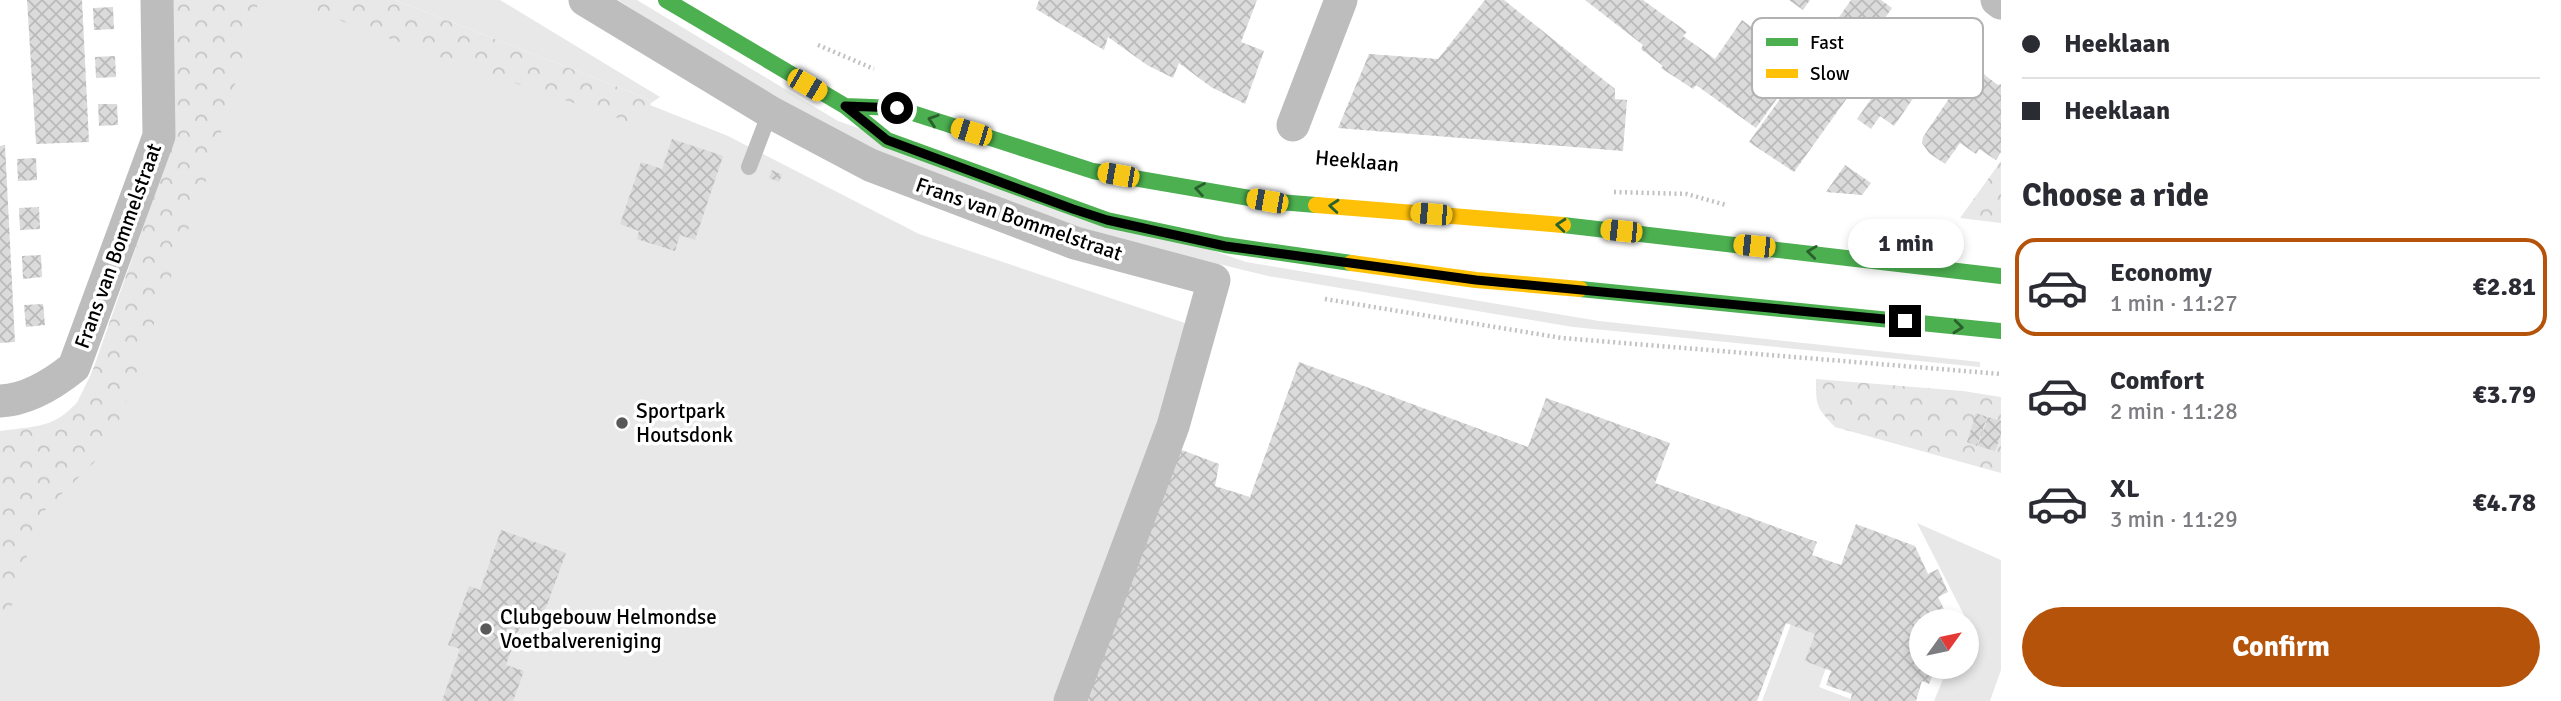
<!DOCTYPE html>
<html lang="en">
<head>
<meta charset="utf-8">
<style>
  :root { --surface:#fff; --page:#f2f2f3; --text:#2b2b33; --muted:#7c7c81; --line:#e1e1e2; --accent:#b45309 }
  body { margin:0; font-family:Signika,sans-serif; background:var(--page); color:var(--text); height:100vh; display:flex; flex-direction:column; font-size:26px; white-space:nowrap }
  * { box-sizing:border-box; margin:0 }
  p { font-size:23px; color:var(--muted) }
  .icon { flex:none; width:38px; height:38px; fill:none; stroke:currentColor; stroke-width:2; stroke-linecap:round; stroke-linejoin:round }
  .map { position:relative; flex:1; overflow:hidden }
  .side { display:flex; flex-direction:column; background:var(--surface); width:560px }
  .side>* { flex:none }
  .guide { display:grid; align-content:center; height:154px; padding:0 21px; background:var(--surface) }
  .needle { width:46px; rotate:57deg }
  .buttons { position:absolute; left:1909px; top:609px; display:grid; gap:14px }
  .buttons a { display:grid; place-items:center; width:70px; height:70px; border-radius:50%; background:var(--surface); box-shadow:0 4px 10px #0003; font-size:35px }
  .end { position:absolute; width:32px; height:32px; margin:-16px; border:9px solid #000; background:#fff; box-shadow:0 0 0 4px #fff }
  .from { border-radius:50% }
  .bubble { position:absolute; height:49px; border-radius:24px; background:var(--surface); box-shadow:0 4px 10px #0003; font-size:23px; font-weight:700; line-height:49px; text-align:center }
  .car { position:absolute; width:21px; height:42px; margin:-21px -10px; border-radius:9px; box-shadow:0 0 5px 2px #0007; background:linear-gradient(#f5c518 24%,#345 0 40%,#f5c518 0 76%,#345 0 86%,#f5c518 0) }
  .guide b { display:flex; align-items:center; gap:24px; height:66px; font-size:26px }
  .guide b+b { border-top:2px solid var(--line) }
  .guide i { width:18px; height:18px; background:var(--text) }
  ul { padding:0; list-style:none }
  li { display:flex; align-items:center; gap:21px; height:98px; margin:0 14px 10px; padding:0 7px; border:4px solid transparent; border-radius:21px }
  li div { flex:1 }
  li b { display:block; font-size:26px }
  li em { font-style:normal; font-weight:700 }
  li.current { border-color:var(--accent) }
  li>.icon { width:63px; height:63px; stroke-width:1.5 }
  h2 { padding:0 21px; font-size:32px; line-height:84px }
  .cta { display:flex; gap:14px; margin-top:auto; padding:14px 21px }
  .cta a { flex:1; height:80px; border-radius:42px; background:var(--accent); color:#fff; font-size:28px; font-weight:700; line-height:80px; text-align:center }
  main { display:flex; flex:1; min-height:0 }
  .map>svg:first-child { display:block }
</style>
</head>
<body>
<main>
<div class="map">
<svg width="2001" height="701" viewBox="0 0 2001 701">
  <defs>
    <pattern id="forest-crowns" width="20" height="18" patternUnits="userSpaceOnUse" patternTransform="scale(1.75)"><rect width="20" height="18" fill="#e8e8e8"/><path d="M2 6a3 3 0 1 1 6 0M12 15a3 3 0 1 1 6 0" fill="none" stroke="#c5c5c5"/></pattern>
    <pattern id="building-cross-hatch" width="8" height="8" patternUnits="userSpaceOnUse" patternTransform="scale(1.75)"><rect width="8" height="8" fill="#dbdbdb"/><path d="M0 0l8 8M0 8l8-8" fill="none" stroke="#bababa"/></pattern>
  </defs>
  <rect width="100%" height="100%" fill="#fff"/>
  <!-- green -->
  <path fill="#e8e8e8" d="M244 0H386L728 136 919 234 1212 332 1071 701H0V582L22 514 180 194Z
    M395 0H500L660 97 651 103 646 98Z
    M618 0H637L838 121 1246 262 1599 321 1980 362V367L1573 327 1268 276 1062 226 857 143 744 80Z
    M1917 523 2001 560V670L1990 701H1934L1948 667H1967V621Z
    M1794 616 1839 633 1819 687 1856 701H1762Z"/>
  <!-- forest -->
  <path fill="url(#forest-crowns)" d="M170 0H259L213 161 109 448 39 516 0 645V431C43 425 54 429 84 395L171 148Z
    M284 0H395L646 98 651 103 643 130 618 118 470 68Z
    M2001 161V223L1960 218Z
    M1816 379 1963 391 2001 397V473L1835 427C1816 407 1816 406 1816 379Z"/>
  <!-- building -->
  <path fill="url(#building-cross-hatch)" d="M27 0H82L89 142 36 144Z
    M1039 0H1257L1241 42 1264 51 1245 104 1211 87 1179 63 1173 78 1147 65 1108 37 1104 50 1036 9Z
    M1485 0H1504L1615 89V99L1627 100 1623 151 1338 128 1369 54 1438 59Z
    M1585 0H1643L1687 32 1683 36 1715 59 1742 20 1758 32 1751 42 1795 73 1756 128 1696 85 1693 89 1661 68 1663 66 1641 49 1643 45Z
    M1789 0H1810L1803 10Z
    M1851 0H1881L1892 8 1860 53 1873 62 1794 172 1749 142 1816 49 1831 61 1841 48 1850 55 1854 48 1830 30Z
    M113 7 114 29 94 30 93 8Z
    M1911 23 1924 28 1925 33 1945 47H1950L1967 62H1972L1986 76 1998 85 2001 84V152L1996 160 1979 149 1976 154 1960 143 1945 164 1929 153 1922 143 1923 137 1950 97 1926 80 1894 126 1880 116 1871 129 1857 119 1898 61 1889 54Z
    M115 56 116 77 96 78 95 57Z
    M98 104H117L118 125 99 126Z
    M672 139 723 156 695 240 680 235 675 251 637 239 639 231 620 224 641 162 662 169Z
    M5 145 15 342 0 343V146Z
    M36 158 37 180 18 181 17 159Z
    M1845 165 1871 183 1862 195 1826 192Z
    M772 170 782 175 779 182 769 178Z
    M39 207 40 229 20 230 19 208Z
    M41 255 42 277 23 279 22 256Z
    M43 304 45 325 26 327 24 305Z
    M1299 362 1528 447 1546 398 1670 443 1655 483 1817 542 1812 555 1841 565 1856 524 1915 546 1928 574 1938 569 1948 592 1938 597 1950 621H1922V667H1936L1929 684 1922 681 1916 701H1850L1852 694 1826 685 1831 671 1805 661 1815 634 1786 623 1757 701H1081L1174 447 1219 464 1215 486 1250 497Z
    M1976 413 1987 417 1977 446 1967 442Z
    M1988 417 2001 421V434L1995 451 1978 446Z
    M501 530 566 553 544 613 527 607 506 665 524 671 513 701H442L460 649 448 645 469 586 480 590Z"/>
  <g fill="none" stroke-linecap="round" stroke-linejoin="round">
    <!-- path -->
    <path stroke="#c2c2c2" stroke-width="4.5" stroke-dasharray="2 3.5" stroke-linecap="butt" d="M818 45 874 69
      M1614 192 1687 194 1726 205
      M1325 299 1562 338 2001 374"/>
    <!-- lane -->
    <path stroke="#bdbdbd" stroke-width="16" d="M749 167 770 112"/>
    <!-- street -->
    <path stroke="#bdbdbd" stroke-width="33" d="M585 0 770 112 870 165 1075 243 1214 280 1173 426 1070 701
      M1997 0 2001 3
      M1293 125 1341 0
      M0 401C28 400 53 384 74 367L159 136 157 0"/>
    <!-- fast -->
    <path stroke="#4caf50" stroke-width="16" d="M666 0 845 106 887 140 1107 220 1225 245 1351 263
      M845 106 897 108 1093 171 1267 201 1316 205
      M1563 225 2001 276
      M1580 289 2001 331"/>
    <!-- slow -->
    <path stroke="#ffc107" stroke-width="16" d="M1316 205 1563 225
      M1351 263 1476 280 1580 289"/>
  </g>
  <!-- one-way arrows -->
  <defs><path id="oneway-chevron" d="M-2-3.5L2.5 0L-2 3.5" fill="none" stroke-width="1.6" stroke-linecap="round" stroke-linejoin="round" transform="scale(1.75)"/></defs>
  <g stroke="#2a602c">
    <use href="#oneway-chevron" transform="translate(933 120) rotate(-162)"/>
    <use href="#oneway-chevron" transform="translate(1200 189) rotate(-170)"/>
    <use href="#oneway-chevron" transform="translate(1334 206) rotate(-175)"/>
    <use href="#oneway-chevron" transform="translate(1561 225) rotate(-175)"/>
    <use href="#oneway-chevron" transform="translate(1812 252) rotate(-173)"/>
    <use href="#oneway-chevron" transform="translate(1958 327) rotate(6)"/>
  </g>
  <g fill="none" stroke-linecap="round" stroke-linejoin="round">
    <!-- route -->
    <path stroke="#000" stroke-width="9" d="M897 108 845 106 887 140 1073 209 1107 220 1225 246 1476 280 1905 321"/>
  </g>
  <!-- markers -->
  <g fill="#595959" stroke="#fff" stroke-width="2.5">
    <circle cx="622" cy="423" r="7"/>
    <circle cx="486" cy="629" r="7"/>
  </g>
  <g text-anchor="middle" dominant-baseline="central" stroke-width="7" stroke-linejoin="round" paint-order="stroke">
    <!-- street labels -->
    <g font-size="21" fill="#000" stroke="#fff">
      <text transform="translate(1357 161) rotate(5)">Heeklaan</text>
      <text transform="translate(1019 219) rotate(19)">Frans van Bommelstraat</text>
      <text transform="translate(118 246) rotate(-70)">Frans van Bommelstraat</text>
    </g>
    <!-- poi labels -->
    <g font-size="21" fill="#000" stroke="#fff" text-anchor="start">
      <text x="636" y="411">Sportpark<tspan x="636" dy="24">Houtsdonk</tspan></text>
      <text x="500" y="617">Clubgebouw Helmondse<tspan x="500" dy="24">Voetbalvereniging</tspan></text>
    </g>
  </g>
  <!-- legend -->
  <rect x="1752" y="18" width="231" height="80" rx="10" fill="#fff" stroke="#b2b2b2" stroke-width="2"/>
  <rect x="1766" y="38" width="32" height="8" fill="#4caf50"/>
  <rect x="1766" y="69" width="32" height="9" fill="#ffc107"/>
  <g font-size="19" fill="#000">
    <text x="1810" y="49">Fast</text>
    <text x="1810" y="80">Slow</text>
  </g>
</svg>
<div class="buttons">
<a><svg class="needle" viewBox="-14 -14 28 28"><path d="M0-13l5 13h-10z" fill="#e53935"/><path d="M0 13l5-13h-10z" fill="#7c7c81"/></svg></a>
</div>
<i class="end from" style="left:897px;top:108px"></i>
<i class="end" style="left:1905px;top:321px"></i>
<div class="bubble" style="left:1848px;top:219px;width:116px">1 min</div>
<i class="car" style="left:807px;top:85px;rotate:120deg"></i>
<i class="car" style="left:971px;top:132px;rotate:287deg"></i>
<i class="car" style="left:1118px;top:175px;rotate:280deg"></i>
<i class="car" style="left:1267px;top:201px;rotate:280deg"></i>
<i class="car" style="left:1431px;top:214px;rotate:275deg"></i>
<i class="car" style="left:1621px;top:231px;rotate:276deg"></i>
<i class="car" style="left:1754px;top:246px;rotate:276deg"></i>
</div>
<section class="side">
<div class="guide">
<b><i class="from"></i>Heeklaan</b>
<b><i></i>Heeklaan</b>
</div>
<h2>Choose a ride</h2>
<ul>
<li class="current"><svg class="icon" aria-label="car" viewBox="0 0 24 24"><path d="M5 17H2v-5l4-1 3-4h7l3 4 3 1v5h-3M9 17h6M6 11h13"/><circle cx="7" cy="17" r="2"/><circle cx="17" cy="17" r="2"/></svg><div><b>Economy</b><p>1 min · 11:27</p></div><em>€2.81</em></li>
<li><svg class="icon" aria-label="car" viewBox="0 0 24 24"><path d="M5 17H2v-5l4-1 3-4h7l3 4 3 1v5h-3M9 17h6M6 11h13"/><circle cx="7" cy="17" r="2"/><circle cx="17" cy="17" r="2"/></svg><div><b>Comfort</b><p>2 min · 11:28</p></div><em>€3.79</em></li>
<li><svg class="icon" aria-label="car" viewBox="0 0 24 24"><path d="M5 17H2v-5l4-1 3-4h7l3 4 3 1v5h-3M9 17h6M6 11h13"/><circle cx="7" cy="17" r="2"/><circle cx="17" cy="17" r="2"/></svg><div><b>XL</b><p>3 min · 11:29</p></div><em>€4.78</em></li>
</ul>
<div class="cta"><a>Confirm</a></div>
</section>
</main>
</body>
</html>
